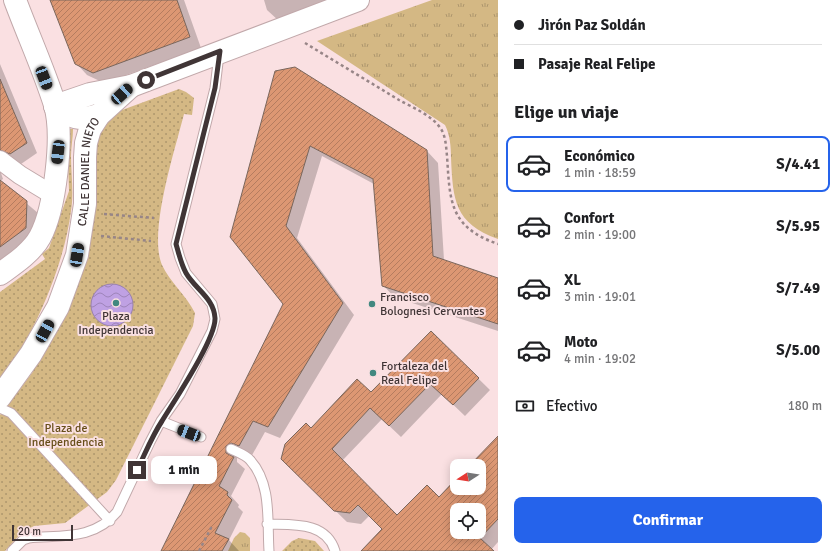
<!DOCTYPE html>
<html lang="es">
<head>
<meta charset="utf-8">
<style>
  :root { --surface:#fff; --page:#f6f6f6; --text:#202124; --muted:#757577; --line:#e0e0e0; --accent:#2563eb }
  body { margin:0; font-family:Signika,sans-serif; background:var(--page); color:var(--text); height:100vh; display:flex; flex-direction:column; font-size:15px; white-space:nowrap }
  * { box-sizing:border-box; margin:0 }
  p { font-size:13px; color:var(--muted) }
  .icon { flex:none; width:22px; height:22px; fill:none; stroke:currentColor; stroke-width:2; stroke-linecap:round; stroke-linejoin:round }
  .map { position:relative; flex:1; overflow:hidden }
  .side { display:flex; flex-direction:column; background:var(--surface); width:340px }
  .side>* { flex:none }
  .banner { display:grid; align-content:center; height:88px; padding:0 16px; background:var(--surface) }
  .needle { width:26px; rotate:258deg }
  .fabs { position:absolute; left:450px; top:459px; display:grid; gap:8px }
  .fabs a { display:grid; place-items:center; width:36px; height:36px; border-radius:8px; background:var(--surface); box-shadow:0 2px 10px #0003; font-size:20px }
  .scale { position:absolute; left:12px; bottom:10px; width:61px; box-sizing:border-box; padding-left:4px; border:2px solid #403536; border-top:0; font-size:11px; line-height:14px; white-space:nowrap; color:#403536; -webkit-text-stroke:3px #fae0e2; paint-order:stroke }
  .end { position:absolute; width:18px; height:18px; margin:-9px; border:5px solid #403536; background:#fff; box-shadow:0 0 0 2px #fff }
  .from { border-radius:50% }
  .bubble { position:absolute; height:28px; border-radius:8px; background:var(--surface); box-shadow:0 2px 10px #0003; font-size:13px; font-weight:700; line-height:28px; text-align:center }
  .car { position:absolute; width:12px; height:24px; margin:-12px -6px; border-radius:5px; box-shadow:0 0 3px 1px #0007; background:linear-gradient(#222 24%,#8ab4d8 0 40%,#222 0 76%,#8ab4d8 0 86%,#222 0) }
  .banner b { display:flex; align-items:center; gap:14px; height:38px; font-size:15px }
  .banner b+b { border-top:1px solid var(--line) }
  .banner i { width:10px; height:10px; background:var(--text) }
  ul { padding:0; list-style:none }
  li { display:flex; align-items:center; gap:12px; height:56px; margin:0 8px 6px; padding:0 8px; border:2px solid transparent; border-radius:8px }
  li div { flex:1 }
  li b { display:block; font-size:15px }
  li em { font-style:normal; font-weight:700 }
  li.on { border-color:var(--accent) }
  li>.icon { width:36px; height:36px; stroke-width:1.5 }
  h2 { padding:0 16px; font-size:18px; line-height:48px }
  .pay { display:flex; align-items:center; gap:10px; height:44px; padding:0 16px; font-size:15px }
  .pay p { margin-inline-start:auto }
  .action { display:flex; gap:8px; margin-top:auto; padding:8px 16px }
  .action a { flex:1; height:46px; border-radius:8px; background:var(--accent); color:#fff; font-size:16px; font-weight:700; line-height:46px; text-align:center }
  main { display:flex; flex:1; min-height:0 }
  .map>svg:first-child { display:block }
</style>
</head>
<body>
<main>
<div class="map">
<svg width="498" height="551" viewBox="0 0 498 551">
  <defs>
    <pattern id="grass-tufts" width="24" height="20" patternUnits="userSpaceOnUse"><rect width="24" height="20" fill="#d4b884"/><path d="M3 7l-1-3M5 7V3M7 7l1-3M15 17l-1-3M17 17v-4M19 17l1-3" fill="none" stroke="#ad966d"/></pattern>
    <pattern id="park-dots" width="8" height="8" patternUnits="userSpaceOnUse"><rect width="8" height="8" fill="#d4b884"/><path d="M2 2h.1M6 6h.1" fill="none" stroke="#ad966d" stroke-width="1.8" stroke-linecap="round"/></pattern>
    <pattern id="water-waves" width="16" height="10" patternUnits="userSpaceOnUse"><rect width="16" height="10" fill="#bfa1e3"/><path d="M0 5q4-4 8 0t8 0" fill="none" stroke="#9d84b9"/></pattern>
    <pattern id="building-hatch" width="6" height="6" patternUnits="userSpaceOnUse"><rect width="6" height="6" fill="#dc9773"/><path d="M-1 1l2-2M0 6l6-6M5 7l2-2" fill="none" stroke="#b47c5f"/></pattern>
  </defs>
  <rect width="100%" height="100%" fill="#fae0e2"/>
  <!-- grass -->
  <path fill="url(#grass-tufts)" d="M432 0H498V239C454 223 453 200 451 158 451 146 450 135 445 125L317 41Z
    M240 532 245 533 250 538V551H228L234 538Z"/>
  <!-- park -->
  <path fill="url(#park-dots)" d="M179 89 186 92 194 98 192 115 184 114C175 150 148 232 162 265 170 282 186 295 195 313L193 326 116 480 107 492 65 523 34 526 22 532 5 551H0V415L32 373 62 317 95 138 114 113Z
    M70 129H73C73 138 71 147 71 156 71 174 74 193 71 211 64 266 34 336 0 381V292L45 259 42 254 49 248 69 191 68 163Z
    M299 538 315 541 324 551H282L292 541Z"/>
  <!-- water -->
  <path fill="url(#water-waves)" stroke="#9981af" d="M91 305a21 21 0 1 1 42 0a21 21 0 1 1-42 0Z"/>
  <!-- shadow -->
  <path fill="#0003" fill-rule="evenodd" d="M51 0H184L201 48 104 83 87 75 76 63Z
    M264 0H338L279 21 267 10Z
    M0 64 37 153 21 164 13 160 0 169Z
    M276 72 427 151 438 163 444 260 498 279V331L394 297 383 285 374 184 322 156 297 238 354 315 280 438 265 432 251 457 243 454 237 458V462L245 469 231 496 239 505 238 507 243 512 229 540 239 551H163L284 303Z
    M0 170 3 179 0 181 38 213 36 238 0 265Z
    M431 332 490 390 465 416 442 394 401 437 382 419 342 461 397 516 439 498 457 480V488H479V466H470L498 438V542L491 550 492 551H374L383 529 370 515 361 524 347 522 282 459 311 429 371 394ZM457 510H479V532H457Z"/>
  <!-- building -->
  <path fill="url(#building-hatch)" stroke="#79665c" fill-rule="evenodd" d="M50 0H177L190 37 93 73 75 64Z
    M295 67 427 150 433 256 498 278V324L382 286 373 179 310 146 286 226 343 303 268 427 253 421 239 446 231 443 226 446V453L234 457 219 486 228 492 227 495 232 500 215 533 229 539 222 551H161L283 304 230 237 275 71Z
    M0 79 27 143 10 154 0 150Z
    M0 180 27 201 26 228 0 247Z
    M431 331 479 378 453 405 430 384 389 426 370 408 332 449 397 515 427 485 439 497 457 478V488H479V466H469L498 436V519L480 538 494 551H361L382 529 358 505 350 513 334 511 281 459 285 444 306 423 311 428 357 379 371 392ZM457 510H479V532H457Z"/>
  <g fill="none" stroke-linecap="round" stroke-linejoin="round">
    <!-- service casing -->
    <g stroke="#c1a8aa" stroke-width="11">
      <path id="service" d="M0 408 11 413 110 521
        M161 421 201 437
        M231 449C237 452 246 455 250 460 272 484 267 521 269 551
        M267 524C292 525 326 521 335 551
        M12 551 23 540 29 538C62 535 94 540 117 512L150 442 161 421 180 394 212 331 215 319 212 304 186 273 180 258 176 244 215 88 219 54"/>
    </g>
    <!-- minor casing -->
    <g stroke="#c1a8aa" stroke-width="20">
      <path id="minor" d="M0 160 20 175 53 195"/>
    </g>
    <!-- tertiary casing -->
    <g stroke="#c1a8aa" stroke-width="24">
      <g id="tertiary">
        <path d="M55 106 90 94 131 86 358 0"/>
        <path d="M55 106C69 118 81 121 99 115"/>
        <path d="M0 274C14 264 32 252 40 237 55 209 64 136 55 105 44 70 28 35 15 0"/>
        <path id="s1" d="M0 397 31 354 58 307 77 255 85 204V157L86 143 90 129 99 115 131 86"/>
      </g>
    </g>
    <!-- path -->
    <path stroke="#978587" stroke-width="2.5" stroke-dasharray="3 3" stroke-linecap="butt" d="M305 43C336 62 368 81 399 100 412 107 433 116 441 129 446 137 446 147 447 156 450 201 449 227 498 244
      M104 214 154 218
      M101 236 151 241
      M199 551 212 526"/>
    <!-- service -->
    <use href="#service" stroke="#fff" stroke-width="9"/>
    <!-- minor -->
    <use href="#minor" stroke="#fff" stroke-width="18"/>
    <!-- tertiary -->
    <use href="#tertiary" stroke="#fff" stroke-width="22"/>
  </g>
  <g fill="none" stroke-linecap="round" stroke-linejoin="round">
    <!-- route -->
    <path stroke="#403536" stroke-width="5" d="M137 470C145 454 152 436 162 421 174 401 216 339 215 318 214 298 195 289 186 273 181 264 179 254 176 244L215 88 220 51 146 80"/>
  </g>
  <!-- markers -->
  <g fill="#428880" stroke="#fae0e2" stroke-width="1.5">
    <circle cx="116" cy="303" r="4"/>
    <circle cx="372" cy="304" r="4"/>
    <circle cx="373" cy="373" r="4"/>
  </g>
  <g text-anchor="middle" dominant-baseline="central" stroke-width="4" stroke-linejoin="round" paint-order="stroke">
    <!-- street labels -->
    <g font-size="12" fill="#403536" stroke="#fae0e2">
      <text stroke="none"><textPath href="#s1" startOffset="247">CALLE DANIEL NIETO</textPath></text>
    </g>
    <!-- poi labels -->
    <g font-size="12" fill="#403536" stroke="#fae0e2" text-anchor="start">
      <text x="380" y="297">Francisco<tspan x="380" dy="14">Bolognesi Cervantes</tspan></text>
      <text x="116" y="316" text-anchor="middle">Plaza<tspan x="116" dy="14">Independencia</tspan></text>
      <text x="381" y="366">Fortaleza del<tspan x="381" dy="14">Real Felipe</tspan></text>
    </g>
    <!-- park labels -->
    <g font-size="12" fill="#674e19" stroke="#fae0e2">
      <text x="66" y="428">Plaza de<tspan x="66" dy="14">Independencia</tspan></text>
    </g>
  </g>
</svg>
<div class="fabs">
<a><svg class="needle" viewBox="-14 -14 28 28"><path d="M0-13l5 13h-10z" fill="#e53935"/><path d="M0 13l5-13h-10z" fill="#757577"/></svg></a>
<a><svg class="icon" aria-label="locate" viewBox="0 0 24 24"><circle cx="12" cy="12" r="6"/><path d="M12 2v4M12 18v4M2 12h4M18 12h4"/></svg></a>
</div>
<div class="scale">20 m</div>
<i class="end from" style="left:146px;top:80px"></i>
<i class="end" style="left:137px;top:470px"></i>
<div class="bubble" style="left:151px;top:456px;width:66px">1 min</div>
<i class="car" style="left:44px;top:78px;rotate:159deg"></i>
<i class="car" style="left:122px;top:94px;rotate:48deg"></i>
<i class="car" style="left:58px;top:152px;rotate:187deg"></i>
<i class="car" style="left:77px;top:255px;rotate:9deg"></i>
<i class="car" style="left:45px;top:331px;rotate:29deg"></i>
<i class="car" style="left:189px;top:433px;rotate:291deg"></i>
</div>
<section class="side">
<div class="banner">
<b><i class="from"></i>Jirón Paz Soldán</b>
<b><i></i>Pasaje Real Felipe</b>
</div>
<h2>Elige un viaje</h2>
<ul>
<li class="on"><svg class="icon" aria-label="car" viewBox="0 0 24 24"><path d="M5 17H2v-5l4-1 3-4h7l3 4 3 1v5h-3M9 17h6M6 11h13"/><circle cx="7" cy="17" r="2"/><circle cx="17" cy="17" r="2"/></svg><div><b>Económico</b><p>1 min · 18:59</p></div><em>S/4.41</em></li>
<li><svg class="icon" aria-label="car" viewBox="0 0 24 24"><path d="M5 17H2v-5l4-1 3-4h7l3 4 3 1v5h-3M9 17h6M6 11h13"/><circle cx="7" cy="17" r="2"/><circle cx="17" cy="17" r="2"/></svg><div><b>Confort</b><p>2 min · 19:00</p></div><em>S/5.95</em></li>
<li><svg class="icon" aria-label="car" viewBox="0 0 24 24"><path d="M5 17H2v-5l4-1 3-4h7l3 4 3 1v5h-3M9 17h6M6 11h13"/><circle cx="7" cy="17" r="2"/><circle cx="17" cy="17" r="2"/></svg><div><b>XL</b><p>3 min · 19:01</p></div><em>S/7.49</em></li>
<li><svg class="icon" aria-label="car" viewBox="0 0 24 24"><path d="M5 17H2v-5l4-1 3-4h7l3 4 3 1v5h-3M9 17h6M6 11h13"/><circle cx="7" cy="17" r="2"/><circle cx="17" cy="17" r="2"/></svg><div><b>Moto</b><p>4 min · 19:02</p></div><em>S/5.00</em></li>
</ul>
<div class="pay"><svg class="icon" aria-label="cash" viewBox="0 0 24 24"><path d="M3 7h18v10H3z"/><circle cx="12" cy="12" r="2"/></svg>Efectivo<p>180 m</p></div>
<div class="action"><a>Confirmar</a></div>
</section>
</main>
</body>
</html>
